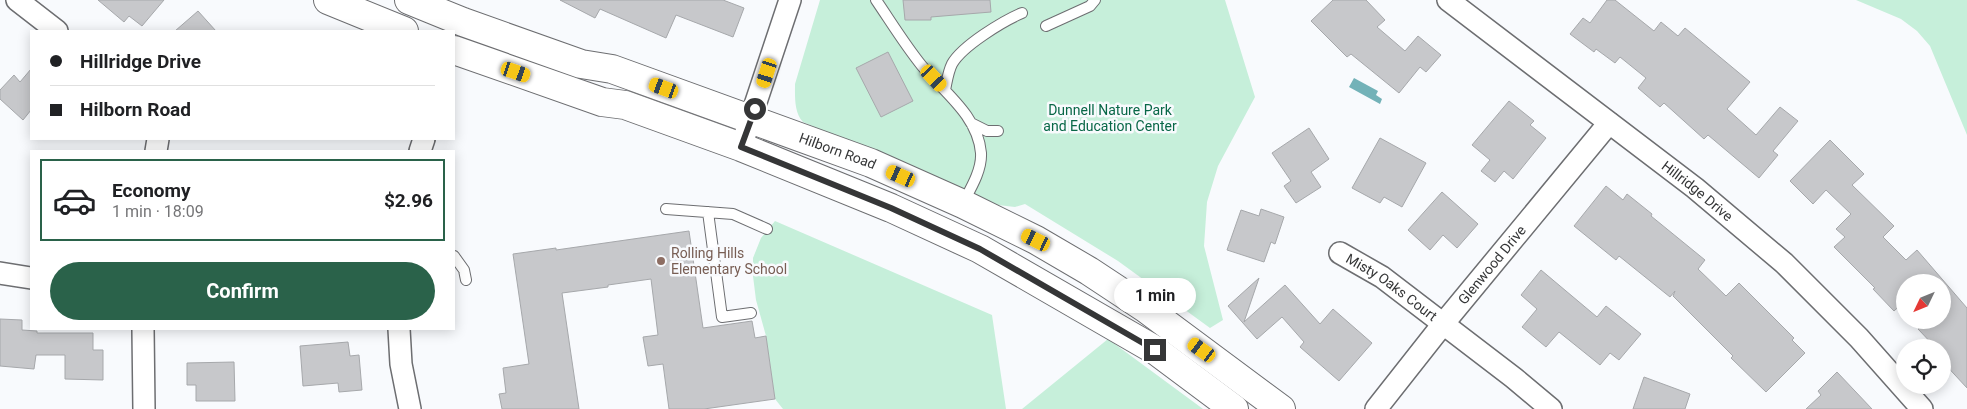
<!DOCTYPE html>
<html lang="en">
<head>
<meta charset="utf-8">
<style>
  :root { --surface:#fff; --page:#f2f2f2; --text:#202124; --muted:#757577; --line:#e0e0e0; --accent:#2a624a }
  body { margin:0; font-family:Roboto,sans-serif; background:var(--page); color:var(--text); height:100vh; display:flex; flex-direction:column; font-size:19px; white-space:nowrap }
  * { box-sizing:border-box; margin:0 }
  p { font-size:16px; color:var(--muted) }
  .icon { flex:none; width:28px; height:28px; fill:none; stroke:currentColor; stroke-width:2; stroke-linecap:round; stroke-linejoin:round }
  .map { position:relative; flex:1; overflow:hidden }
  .panel { position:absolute; left:30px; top:150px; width:425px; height:180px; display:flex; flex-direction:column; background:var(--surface); border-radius:0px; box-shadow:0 2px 12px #0003 }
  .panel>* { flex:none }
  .hud { position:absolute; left:30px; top:30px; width:425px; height:110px; border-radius:0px; box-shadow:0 2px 12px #0003; display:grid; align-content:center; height:110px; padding:0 20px; background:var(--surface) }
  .needle { width:32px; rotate:227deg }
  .controls { position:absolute; left:1896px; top:274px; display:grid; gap:10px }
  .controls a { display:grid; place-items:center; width:55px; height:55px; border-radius:50%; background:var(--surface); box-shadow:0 2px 12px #0003; font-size:25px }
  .end { position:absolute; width:22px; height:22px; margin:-11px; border:6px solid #353637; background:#fff; box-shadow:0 0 0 2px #fff }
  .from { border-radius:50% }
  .bubble { position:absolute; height:35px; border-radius:18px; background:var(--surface); box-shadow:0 2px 12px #0003; font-size:16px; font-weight:700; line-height:35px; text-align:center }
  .car { position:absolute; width:15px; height:30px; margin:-15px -8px; border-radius:6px; box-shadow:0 0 4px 1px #0007; background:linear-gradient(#f5c518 24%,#345 0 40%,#f5c518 0 76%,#345 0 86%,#f5c518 0) }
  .hud b { display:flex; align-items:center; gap:18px; height:48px; font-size:19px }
  .hud b+b { border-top:1px solid var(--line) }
  .hud i { width:12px; height:12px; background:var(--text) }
  ul { padding:9px 0 0; list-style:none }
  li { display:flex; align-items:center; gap:15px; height:82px; margin:0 10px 8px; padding:0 10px; border:2px solid var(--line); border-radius:0px }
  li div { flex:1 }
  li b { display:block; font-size:19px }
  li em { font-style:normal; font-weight:700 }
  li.on { border-color:var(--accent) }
  li>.icon { width:45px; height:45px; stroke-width:1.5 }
  .primary-button { display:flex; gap:10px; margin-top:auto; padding:10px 20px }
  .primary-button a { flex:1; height:58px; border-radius:30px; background:var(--accent); color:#fff; font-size:20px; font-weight:700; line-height:58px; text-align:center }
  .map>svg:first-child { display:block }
</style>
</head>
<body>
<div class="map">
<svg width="1967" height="409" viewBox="0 0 1967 409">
  <rect width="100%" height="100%" fill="#f8fafd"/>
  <!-- green -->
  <path fill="#c6efda" d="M820 0H1225L1255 97 1218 166 1207 202 1204 246 1223 320 1210 328 1118 261 1025 204 1015 207 998 205 803 122C794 113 795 96 795 84Z
    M1856 0H1967V135L1930 46 1917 31 1901 19Z
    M775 221 992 315 1006 409H783L775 399 766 336 756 300 753 276V258L761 238Z
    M1108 339 1199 406 1203 409H1022Z"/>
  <!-- water -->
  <path fill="#73b2b8" d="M1354 78 1378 91 1376 95 1382 99 1380 104 1349 87Z"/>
  <!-- building -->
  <path fill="#c7c8cb" stroke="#a6a8ab" d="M98 0H164L142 26 129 16 124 22Z
    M560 0H723L744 8 733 37 676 15 666 38 600 9 595 18Z
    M903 0H990L991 12 931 17V20H905Z
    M1333 0H1366L1385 20 1377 27 1405 51 1418 36 1441 55 1426 72 1420 67 1399 93 1351 54 1347 57 1311 21Z
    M1607 0H1615L1654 31 1661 22 1678 36 1685 28 1750 82 1727 109 1756 135 1780 107 1798 121 1773 151 1778 155 1759 178 1708 135 1704 139 1664 103 1660 107 1638 88 1646 78 1620 57 1615 63 1596 49 1594 52 1570 34 1583 18 1590 23Z
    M198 11 216 31H175Z
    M888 52 913 101 881 117 856 68Z
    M31 69V110L23 120 0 99V90L14 75 20 82Z
    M1509 101 1534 121 1530 125 1546 138 1513 179 1504 171 1495 182 1481 171 1490 160 1472 145Z
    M1309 128 1329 159 1311 172 1321 187 1296 203 1284 186 1291 181 1272 153Z
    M1380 138 1426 163 1402 207 1384 197 1380 203 1352 188Z
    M1830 140 1864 174 1852 185 1894 226 1883 237 1906 260 1917 250 1967 308V388L1942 361V348H1936L1918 329 1928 320H1942V282H1905V301L1894 311 1873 289 1875 288 1834 247 1845 237 1836 229 1851 214 1826 190 1813 204 1790 181Z
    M1606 186 1623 200 1627 194 1652 214 1651 216 1705 260 1698 269 1726 296 1739 283 1794 338 1792 340 1805 353 1766 392 1731 358 1733 356 1673 296 1675 291 1670 297 1619 256 1616 260 1574 226Z
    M1442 192 1478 224 1457 248 1443 235 1430 250 1408 230Z
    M1261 209 1284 217 1275 244 1271 242 1264 262 1227 250 1241 210 1259 216Z
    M689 231 703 328 752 321 755 338 766 336 775 399 704 409H669L663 364 648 366 643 337 658 335 651 279 608 285V287L562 293 579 409H502L499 394 506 393 503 368 529 364 513 254 556 248V250Z
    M1541 270 1597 317 1606 306 1641 334 1619 360 1610 353 1600 365 1559 332 1546 347 1522 327 1537 309 1521 295Z
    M1259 278 1244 322 1285 285 1320 324 1333 309 1372 343 1339 381 1300 347 1304 342 1282 317 1257 339 1228 306Z
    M0 319 22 320V330L37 331V333H93V350H103V380L65 379V355H36L34 369 0 366Z
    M348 342 350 356 359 355 362 390 339 392 338 383 303 386 300 346Z
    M234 362 235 401H196V385H187V363Z
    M1837 372 1872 409H1806L1821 395 1818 391Z
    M1644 377 1690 394 1685 409H1633Z"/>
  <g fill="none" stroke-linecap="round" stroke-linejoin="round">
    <!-- lane casing -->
    <g stroke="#6d6e71" stroke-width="12">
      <path id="lane" d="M876 0C891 22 905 45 922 66 944 92 978 116 981 153 982 170 971 188 963 203
        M1046 26 1090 6 1095 0
        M945 90C947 81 948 72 952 64 962 46 1003 21 1022 13
        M971 123 987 131H998
        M666 209 733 214 767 229
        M708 212 722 317 751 313
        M454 256 464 270 466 280"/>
    </g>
    <!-- street casing -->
    <g stroke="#6d6e71" stroke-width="24">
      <g id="street">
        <path d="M17 0 57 31"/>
        <path id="s1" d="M1448 0 1695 188 1784 263 1859 338 1922 409"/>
        <path d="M741 147 790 0"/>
        <path d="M156 151 158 139"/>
        <path d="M420 151 424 139"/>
        <path id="s2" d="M1340 253 1382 277 1514 378 1551 409"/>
        <path d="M0 273 31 278"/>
        <path d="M143 329 144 409"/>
        <path d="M399 329 401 364 410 409"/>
        <path id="s3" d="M1376 409 1443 324 1609 123"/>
      </g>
    </g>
    <!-- secondary casing -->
    <g stroke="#6d6e71" stroke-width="30">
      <g id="secondary">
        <path d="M328 0 404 31"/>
        <path id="s4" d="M409 0 463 22 581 64 612 69 871 163 963 204 1036 240 1089 271 1145 308 1281 409"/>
        <path d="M454 50 602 102 625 105 741 147 891 208 980 249 1155 350 1234 409"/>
      </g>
    </g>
    <!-- lane -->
    <use href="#lane" stroke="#fff" stroke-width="10"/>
    <!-- street -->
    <use href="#street" stroke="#fff" stroke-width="21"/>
    <!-- secondary -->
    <use href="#secondary" stroke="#fff" stroke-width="28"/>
  </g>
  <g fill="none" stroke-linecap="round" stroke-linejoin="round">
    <!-- route -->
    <path stroke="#353637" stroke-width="6" d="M755 109 741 147 891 208 980 249 1155 350"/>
  </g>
  <!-- markers -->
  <circle fill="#8d6e63" stroke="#f8fafd" stroke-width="2" cx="661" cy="261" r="5"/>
  <g text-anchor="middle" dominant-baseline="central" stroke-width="5" stroke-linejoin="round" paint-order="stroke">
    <!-- park labels -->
    <g font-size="14" fill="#086747" stroke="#f8fafd">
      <text x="1110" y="110">Dunnell Nature Park<tspan x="1110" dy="16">and Education Center</tspan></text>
    </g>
    <!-- street labels -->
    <g font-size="14" fill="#353637" stroke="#f8fafd">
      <text stroke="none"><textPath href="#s4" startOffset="455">Hilborn Road</textPath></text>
      <text stroke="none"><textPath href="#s1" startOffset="314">Hillridge Drive</textPath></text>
      <text stroke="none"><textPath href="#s3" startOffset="185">Glenwood Drive</textPath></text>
      <text stroke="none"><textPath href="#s2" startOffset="62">Misty Oaks Court</textPath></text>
    </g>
    <!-- education labels -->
    <g font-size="14" fill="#785e54" stroke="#f8fafd" text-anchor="start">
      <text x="671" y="253">Rolling Hills<tspan x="671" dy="16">Elementary School</tspan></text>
    </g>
  </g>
</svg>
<div class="controls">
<a><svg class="needle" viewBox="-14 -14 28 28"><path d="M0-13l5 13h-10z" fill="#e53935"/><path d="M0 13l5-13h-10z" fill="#757577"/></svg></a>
<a><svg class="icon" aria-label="locate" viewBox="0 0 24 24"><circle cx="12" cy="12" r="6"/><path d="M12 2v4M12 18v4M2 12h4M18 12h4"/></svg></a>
</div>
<i class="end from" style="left:755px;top:109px"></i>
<i class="end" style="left:1155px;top:350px"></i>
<div class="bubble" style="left:1114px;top:278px;width:82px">1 min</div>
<i class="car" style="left:516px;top:72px;rotate:109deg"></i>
<i class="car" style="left:767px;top:73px;rotate:198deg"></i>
<i class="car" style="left:934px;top:78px;rotate:137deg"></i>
<i class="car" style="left:664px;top:88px;rotate:290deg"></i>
<i class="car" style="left:901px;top:176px;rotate:294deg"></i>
<i class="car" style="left:1036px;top:240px;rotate:296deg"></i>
<i class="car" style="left:1202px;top:350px;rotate:306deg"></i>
<div class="hud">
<b><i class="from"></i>Hillridge Drive</b>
<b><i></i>Hilborn Road</b>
</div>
<section class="panel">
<ul>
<li class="on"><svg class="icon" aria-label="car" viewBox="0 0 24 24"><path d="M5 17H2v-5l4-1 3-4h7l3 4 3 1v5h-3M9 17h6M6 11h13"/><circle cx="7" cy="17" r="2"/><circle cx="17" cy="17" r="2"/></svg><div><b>Economy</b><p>1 min · 18:09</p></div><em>$2.96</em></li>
</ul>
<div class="primary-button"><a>Confirm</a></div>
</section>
</div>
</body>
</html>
